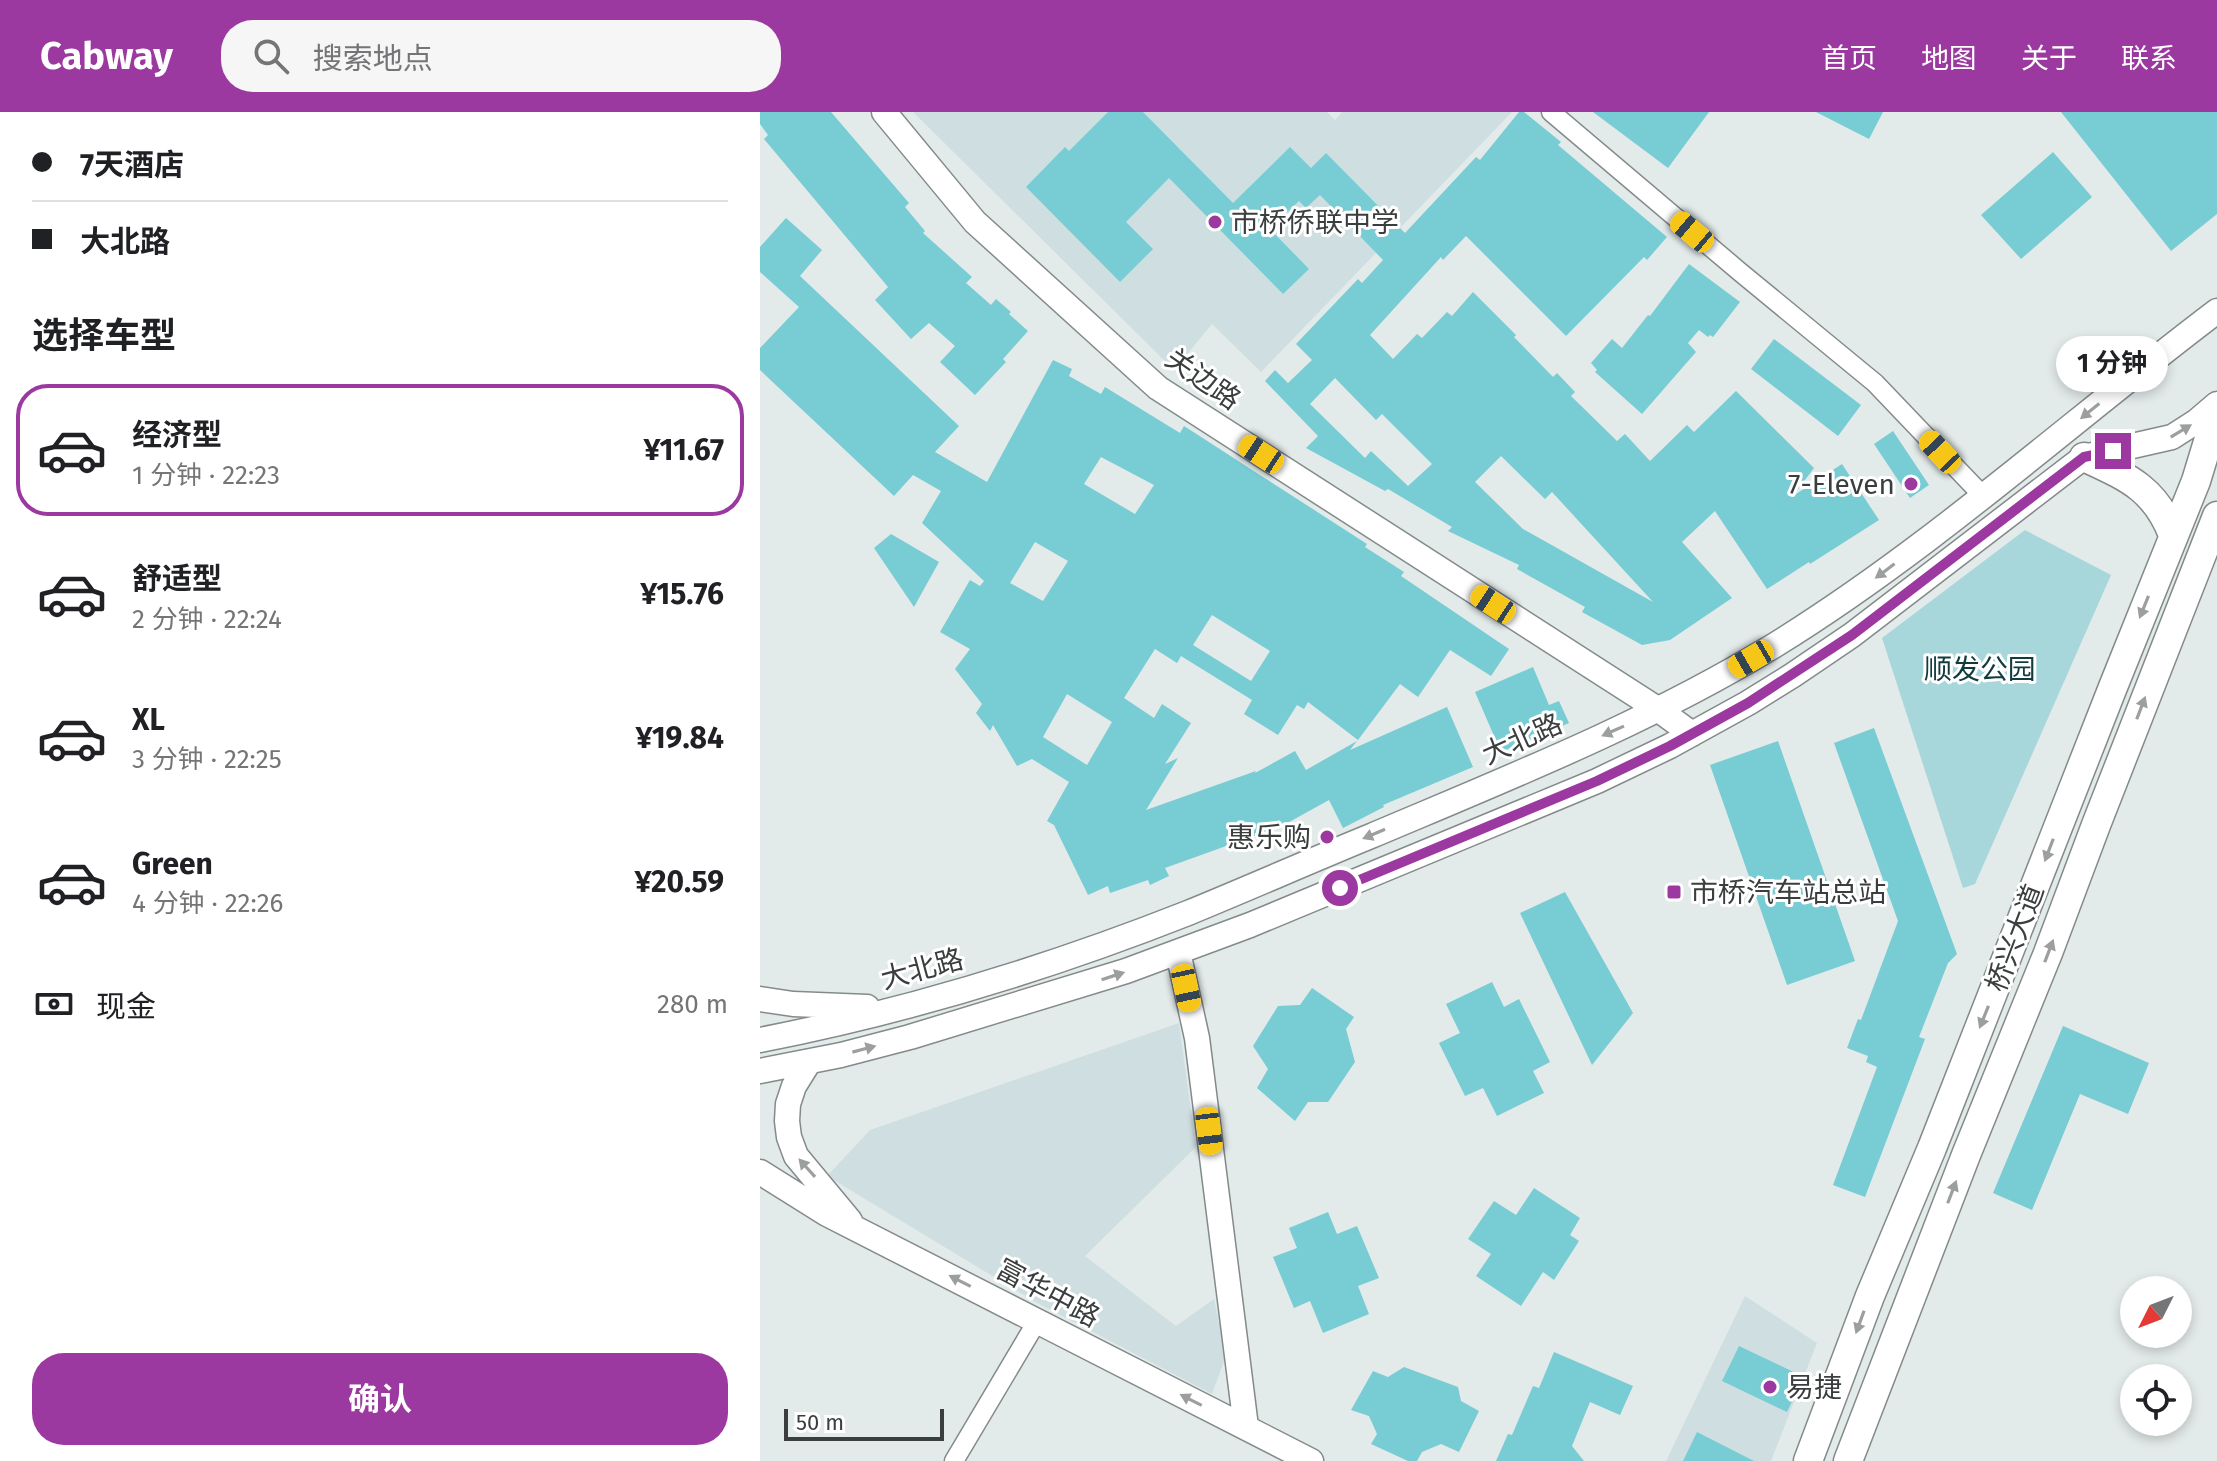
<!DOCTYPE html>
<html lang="zh">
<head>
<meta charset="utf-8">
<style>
  :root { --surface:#fff; --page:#f6f6f6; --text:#202124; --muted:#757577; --line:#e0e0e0; --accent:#9c39a0 }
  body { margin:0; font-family:"Fira Sans","Noto Sans SC",sans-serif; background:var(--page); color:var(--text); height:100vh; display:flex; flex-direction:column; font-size:30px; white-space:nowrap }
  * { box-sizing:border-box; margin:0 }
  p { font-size:26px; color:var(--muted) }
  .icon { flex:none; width:44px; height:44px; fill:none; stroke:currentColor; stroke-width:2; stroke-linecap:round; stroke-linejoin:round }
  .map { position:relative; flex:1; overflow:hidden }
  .side { display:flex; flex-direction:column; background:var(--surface); width:760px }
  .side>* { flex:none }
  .guide { display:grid; align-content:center; height:176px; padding:0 32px; background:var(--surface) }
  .needle { width:52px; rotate:228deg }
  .fabs { position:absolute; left:1360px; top:1164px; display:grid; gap:16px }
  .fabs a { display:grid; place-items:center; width:72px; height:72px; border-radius:50%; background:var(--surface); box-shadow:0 4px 12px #0003; font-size:40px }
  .scale { position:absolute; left:24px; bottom:20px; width:160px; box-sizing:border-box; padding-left:8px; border:4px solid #3b3e3e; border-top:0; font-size:22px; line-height:28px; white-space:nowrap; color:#3b3e3e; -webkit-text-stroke:6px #fff; paint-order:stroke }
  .end { position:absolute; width:36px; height:36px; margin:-18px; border:10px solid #9c39a0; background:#fff; box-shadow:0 0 0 4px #fff }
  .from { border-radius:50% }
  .bubble { position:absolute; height:56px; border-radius:28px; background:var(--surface); box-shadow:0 4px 12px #0003; font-size:26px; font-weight:700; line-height:56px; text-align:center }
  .car { position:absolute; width:24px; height:48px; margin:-24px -12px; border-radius:10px; box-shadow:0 0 6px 2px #0007; background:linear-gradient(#f5c518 24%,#345 0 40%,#f5c518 0 76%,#345 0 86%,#f5c518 0) }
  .guide b { display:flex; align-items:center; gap:28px; height:76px; font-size:30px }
  .guide b+b { border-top:2px solid var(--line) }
  .guide i { width:20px; height:20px; background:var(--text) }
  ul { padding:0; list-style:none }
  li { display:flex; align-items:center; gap:24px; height:132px; margin:0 16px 12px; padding:0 16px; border:4px solid transparent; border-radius:32px }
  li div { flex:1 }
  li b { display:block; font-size:30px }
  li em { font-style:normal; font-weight:700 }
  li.on { border-color:var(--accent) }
  li>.icon { width:72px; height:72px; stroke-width:1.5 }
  h2 { padding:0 32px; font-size:36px; line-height:96px }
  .pay { display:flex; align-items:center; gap:20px; height:88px; padding:0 32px; font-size:30px }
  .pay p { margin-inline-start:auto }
  .primary-button { display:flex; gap:16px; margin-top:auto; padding:16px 32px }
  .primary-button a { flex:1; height:92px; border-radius:32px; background:var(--accent); color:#fff; font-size:32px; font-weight:700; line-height:92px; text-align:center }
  header { display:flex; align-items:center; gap:48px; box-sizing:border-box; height:112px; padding:0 40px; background:var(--accent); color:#fff }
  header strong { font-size:38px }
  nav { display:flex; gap:44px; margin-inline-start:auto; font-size:28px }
  .search { width:560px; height:72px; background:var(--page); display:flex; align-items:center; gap:20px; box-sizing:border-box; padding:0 28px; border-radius:32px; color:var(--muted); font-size:30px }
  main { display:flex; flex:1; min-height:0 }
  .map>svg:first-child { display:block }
</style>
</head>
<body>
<header>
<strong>Cabway</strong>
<div class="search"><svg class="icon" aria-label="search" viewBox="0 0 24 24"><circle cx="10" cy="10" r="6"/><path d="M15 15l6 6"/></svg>搜索地点</div>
<nav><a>首页</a><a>地图</a><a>关于</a><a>联系</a></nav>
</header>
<main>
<section class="side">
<div class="guide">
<b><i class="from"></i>7天酒店</b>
<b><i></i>大北路</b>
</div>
<h2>选择车型</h2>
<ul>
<li class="on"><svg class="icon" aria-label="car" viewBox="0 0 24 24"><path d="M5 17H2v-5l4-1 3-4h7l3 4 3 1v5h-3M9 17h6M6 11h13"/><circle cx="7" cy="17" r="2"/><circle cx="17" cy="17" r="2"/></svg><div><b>经济型</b><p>1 分钟 · 22:23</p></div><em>¥11.67</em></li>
<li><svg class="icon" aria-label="car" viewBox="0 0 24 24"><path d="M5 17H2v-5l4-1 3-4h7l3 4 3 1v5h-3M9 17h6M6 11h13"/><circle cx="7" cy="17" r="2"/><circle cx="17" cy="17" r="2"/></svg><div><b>舒适型</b><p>2 分钟 · 22:24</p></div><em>¥15.76</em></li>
<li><svg class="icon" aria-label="car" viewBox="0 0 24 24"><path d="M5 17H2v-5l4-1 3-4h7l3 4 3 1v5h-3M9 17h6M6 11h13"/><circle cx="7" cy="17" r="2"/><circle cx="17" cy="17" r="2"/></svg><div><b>XL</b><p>3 分钟 · 22:25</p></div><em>¥19.84</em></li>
<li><svg class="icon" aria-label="car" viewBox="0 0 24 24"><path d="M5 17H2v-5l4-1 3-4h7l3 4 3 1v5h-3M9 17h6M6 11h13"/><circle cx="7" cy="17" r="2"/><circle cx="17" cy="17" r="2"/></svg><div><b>Green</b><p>4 分钟 · 22:26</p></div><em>¥20.59</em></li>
</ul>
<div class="pay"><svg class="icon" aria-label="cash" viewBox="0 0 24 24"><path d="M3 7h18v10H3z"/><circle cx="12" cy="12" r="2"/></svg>现金<p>280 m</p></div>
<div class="primary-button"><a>确认</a></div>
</section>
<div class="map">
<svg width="1457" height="1349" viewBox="0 0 1457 1349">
  <rect width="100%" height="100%" fill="#e3eaea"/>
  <!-- built -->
  <path fill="#cfdfe1" d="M153 0H567L575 8 582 0H752L501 260 452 212 414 258Z
    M419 911 436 1035 325 1144 416 1214 454 1187 466 1244 452 1282 277 1191 67 1064 110 1018Z
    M985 1184 1057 1231 1011 1349H906Z"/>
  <!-- green -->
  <path fill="#a8d7db" d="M1265 418 1351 463 1215 772 1203 776 1122 526Z"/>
  <!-- building -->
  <path fill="#78ccd3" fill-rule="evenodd" d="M0 0H71L149 91 145 95 165 119 163 121 212 165 206 171 231 193 236 187 251 200 249 202 268 219 243 247 246 250 215 283 180 250 195 234 169 211 151 227 115 188 128 175 4 27 8 23 0 12Z
    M348 0H383L473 91 530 35 551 56 566 41 645 121 716 45 720 48 759 0H764L801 30 798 33 907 125 887 148 884 145 806 224 706 124 683 148 681 145 610 223 633 247 657 222 662 226 687 200 692 204 713 180 756 223 754 225 793 265 797 261 815 280 811 284 857 329 865 322 890 349 927 313 934 320 976 279 1054 356 1033 384 1082 352 1119 408 1050 452 1049 450 1007 477 955 399 922 430 972 486 910 528 882 533 822 500 825 495 757 457 759 453 688 419 692 415 628 377 625 379 546 336 558 324 505 269 515 258 528 271 552 248 536 232 598 167 602 171 623 148 560 83 546 96 539 89 510 117 549 157 523 182 409 66 366 110 393 137 360 170 266 75 305 35 309 39ZM575 266 616 308 622 302 672 352 648 374 611 339 605 346 550 292ZM741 344 785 387 792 380 893 490 763 417 715 370Z
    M833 0H949L908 56Z
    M1056 0H1123L1109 27Z
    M1301 0H1457V102L1411 139Z
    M1293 40 1332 85 1261 147 1221 103Z
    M26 106 62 138 40 164 199 314 175 340 227 370 293 248 312 257 309 264 341 282 345 275 420 321 424 314 438 323 607 432 605 435 644 460 641 464 749 537 731 564 690 538 658 585 640 572 598 628 548 590 544 597 537 593 518 623 484 602 492 588 421 544 417 551 395 537 364 586 394 606 402 592 431 611 405 652 418 646 386 698 496 659 495 661 535 639 546 658 597 629 590 638 687 595 713 655 623 693 624 695 583 716 569 688 522 714 405 756 409 764 390 773 388 768 350 781 348 774 328 783 294 713 287 709 309 670 272 647 257 654 233 613 230 619 216 601 222 592 195 557 210 537 180 520 210 468 220 474 224 469 162 411 181 379 153 363 134 384 0 258V236L39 195 0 160V135ZM341 345 394 373 375 402 324 372ZM275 430 308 449 283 489 250 471ZM452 503 510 539 491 569 433 533ZM307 582 352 610 327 653 283 625Z
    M929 152 980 190 953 225 950 223 948 225 939 218 928 231 936 240 882 302 835 260 837 258 831 251 852 227 862 236 888 203 890 204Z
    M1014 227 1101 293 1078 324 991 257Z
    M1133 319 1169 373 1150 386 1114 332Z
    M131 422 179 450 154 495 114 436Z
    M773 555 789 593 799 589 809 611 741 640 715 580Z
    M1114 616 1197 842 1188 851 1159 925 1165 927 1105 1085 1073 1073 1117 955 1106 950 1108 944 1087 936 1098 907 1101 908 1138 809 1074 631Z
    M1018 629 1095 849 1027 873 950 653Z
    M805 780 873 901 832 953 760 801Z
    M732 870 744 895 759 887 790 950 773 959 784 981 737 1004 723 976 705 984 679 931 700 921 686 892Z
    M552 876 594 905 586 917 595 950 568 990H548L535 1009 497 976 508 957 493 934 518 894 540 893Z
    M1303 914 1389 951 1368 1002 1320 982 1272 1098 1233 1081Z
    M774 1076 820 1106 810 1123 819 1129 794 1168 783 1160 761 1194 716 1164 731 1142 708 1127 734 1089 756 1103Z
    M568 1100 577 1122 597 1114 619 1166 598 1174 609 1202 563 1221 550 1189 534 1196 513 1145 537 1136 529 1116Z
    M979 1234 1044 1265 1027 1300 962 1269Z
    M794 1240 873 1274 860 1303 830 1290 812 1334 824 1349H736L748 1322 752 1323 773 1274 779 1276Z
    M644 1255 698 1275 701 1289 719 1299 699 1340 681 1332 662 1340 657 1349H648L611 1332 617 1322 609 1304 591 1298 613 1259 628 1265Z
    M937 1320 994 1349H923Z"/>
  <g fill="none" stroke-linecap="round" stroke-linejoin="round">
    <!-- street casing -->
    <g stroke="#848a8a" stroke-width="21">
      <path id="street" d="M791 0 980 160 1115 271 1223 384
        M194 1349 276 1211"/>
    </g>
    <!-- secondary casing -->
    <g stroke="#848a8a" stroke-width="27">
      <path id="secondary" d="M124 0 215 110 398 276 899 598 932 622
        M418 840 437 926 486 1315
        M0 887 33 892 107 895
        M0 928C144 900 291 855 428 801 489 776 550 749 611 724 748 666 887 611 1015 533 1172 436 1310 310 1457 199
        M49 950 34 974 28 992 27 1009 29 1025 36 1044 90 1109
        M0 959 81 943 150 925 366 859 490 813 837 669 910 634 988 591 1033 563 1092 523 1324 345 1412 325 1437 309 1457 292
        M0 1060 67 1102 551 1349"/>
    </g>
    <!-- primary casing -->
    <g stroke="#848a8a" stroke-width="31">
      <path id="primary" d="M1324 345C1367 365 1395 376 1413 423
        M1048 1349 1110 1184 1172 1036 1353 575 1436 369 1457 300
        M1088 1349 1206 1043 1288 841 1336 713 1457 404"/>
    </g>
    <!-- street -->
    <use href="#street" stroke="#fff" stroke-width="18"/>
    <!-- secondary -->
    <use href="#secondary" stroke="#fff" stroke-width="24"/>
    <!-- primary -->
    <use href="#primary" stroke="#fff" stroke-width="28"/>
  </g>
  <!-- one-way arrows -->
  <defs><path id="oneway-solid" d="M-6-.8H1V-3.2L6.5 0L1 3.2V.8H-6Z" transform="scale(2)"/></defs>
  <g fill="#9d9e9e">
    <use href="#oneway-solid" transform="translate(1330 299) rotate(141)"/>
    <use href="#oneway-solid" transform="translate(1421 319) rotate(-31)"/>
    <use href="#oneway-solid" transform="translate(1125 459) rotate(143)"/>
    <use href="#oneway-solid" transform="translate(1384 495) rotate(112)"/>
    <use href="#oneway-solid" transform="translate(1381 596) rotate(-69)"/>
    <use href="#oneway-solid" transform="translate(853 619) rotate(156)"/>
    <use href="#oneway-solid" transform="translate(614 722) rotate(157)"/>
    <use href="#oneway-solid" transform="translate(1289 738) rotate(111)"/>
    <use href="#oneway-solid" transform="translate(1289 839) rotate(-69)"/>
    <use href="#oneway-solid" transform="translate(353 864) rotate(-18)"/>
    <use href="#oneway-solid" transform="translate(1224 905) rotate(112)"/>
    <use href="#oneway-solid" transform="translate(104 937) rotate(-15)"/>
    <use href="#oneway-solid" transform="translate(47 1056) rotate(-132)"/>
    <use href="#oneway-solid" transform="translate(1192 1080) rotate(-69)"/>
    <use href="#oneway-solid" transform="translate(200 1169) rotate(-153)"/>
    <use href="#oneway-solid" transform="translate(1100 1210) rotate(110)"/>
    <use href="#oneway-solid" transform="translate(431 1288) rotate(-153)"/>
  </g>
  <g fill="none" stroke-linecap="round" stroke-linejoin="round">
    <!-- route -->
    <path stroke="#9c39a0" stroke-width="10" d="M580 776 837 669 910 634 988 591 1092 523 1324 345 1353 339"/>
  </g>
  <!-- markers -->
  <g fill="#9c39a0" stroke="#fff" stroke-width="3">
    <circle cx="455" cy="110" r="8"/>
    <circle cx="1151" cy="372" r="8"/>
    <circle cx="567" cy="725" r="8"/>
    <rect x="906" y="772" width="16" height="16" rx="4"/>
    <circle cx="1010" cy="1275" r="8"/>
  </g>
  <g text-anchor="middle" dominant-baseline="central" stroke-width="6" stroke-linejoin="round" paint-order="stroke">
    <!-- poi labels -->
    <g font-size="28" fill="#3b3e3e" stroke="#fff" text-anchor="start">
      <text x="471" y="110">市桥侨联中学</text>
      <text x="1135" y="372" text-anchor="end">7-Eleven</text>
      <text x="551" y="725" text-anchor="end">惠乐购</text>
      <text x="930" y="780">市桥汽车站总站</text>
      <text x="1026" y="1275">易捷</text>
    </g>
    <!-- street labels -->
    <g font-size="28" fill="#3b3e3e" stroke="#fff">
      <text transform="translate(443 267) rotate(35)">关边路</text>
      <text transform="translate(762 627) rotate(-24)">大北路</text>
      <text transform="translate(1255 826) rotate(-69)">桥兴大道</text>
      <text transform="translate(162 857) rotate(-15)">大北路</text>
      <text transform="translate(288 1181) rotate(28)">富华中路</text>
    </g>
    <!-- park labels -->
    <g font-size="28" fill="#123b3e" stroke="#fff">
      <text x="1220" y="557">顺发公园</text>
    </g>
  </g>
</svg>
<div class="fabs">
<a><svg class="needle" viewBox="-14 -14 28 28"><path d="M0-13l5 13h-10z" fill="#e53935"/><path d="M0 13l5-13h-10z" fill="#757577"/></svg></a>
<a><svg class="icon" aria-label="locate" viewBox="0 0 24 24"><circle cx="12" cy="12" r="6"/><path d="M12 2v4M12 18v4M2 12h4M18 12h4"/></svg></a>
</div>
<div class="scale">50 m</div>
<i class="end from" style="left:580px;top:776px"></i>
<i class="end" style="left:1353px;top:339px"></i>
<div class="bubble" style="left:1296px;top:224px;width:112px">1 分钟</div>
<i class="car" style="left:932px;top:120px;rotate:310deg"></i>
<i class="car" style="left:1180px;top:340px;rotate:317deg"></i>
<i class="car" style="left:501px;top:342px;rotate:303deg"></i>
<i class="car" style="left:733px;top:492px;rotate:303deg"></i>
<i class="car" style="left:991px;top:547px;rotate:240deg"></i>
<i class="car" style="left:426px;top:876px;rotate:168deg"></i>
<i class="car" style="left:449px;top:1019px;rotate:173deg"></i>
</div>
</main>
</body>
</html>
